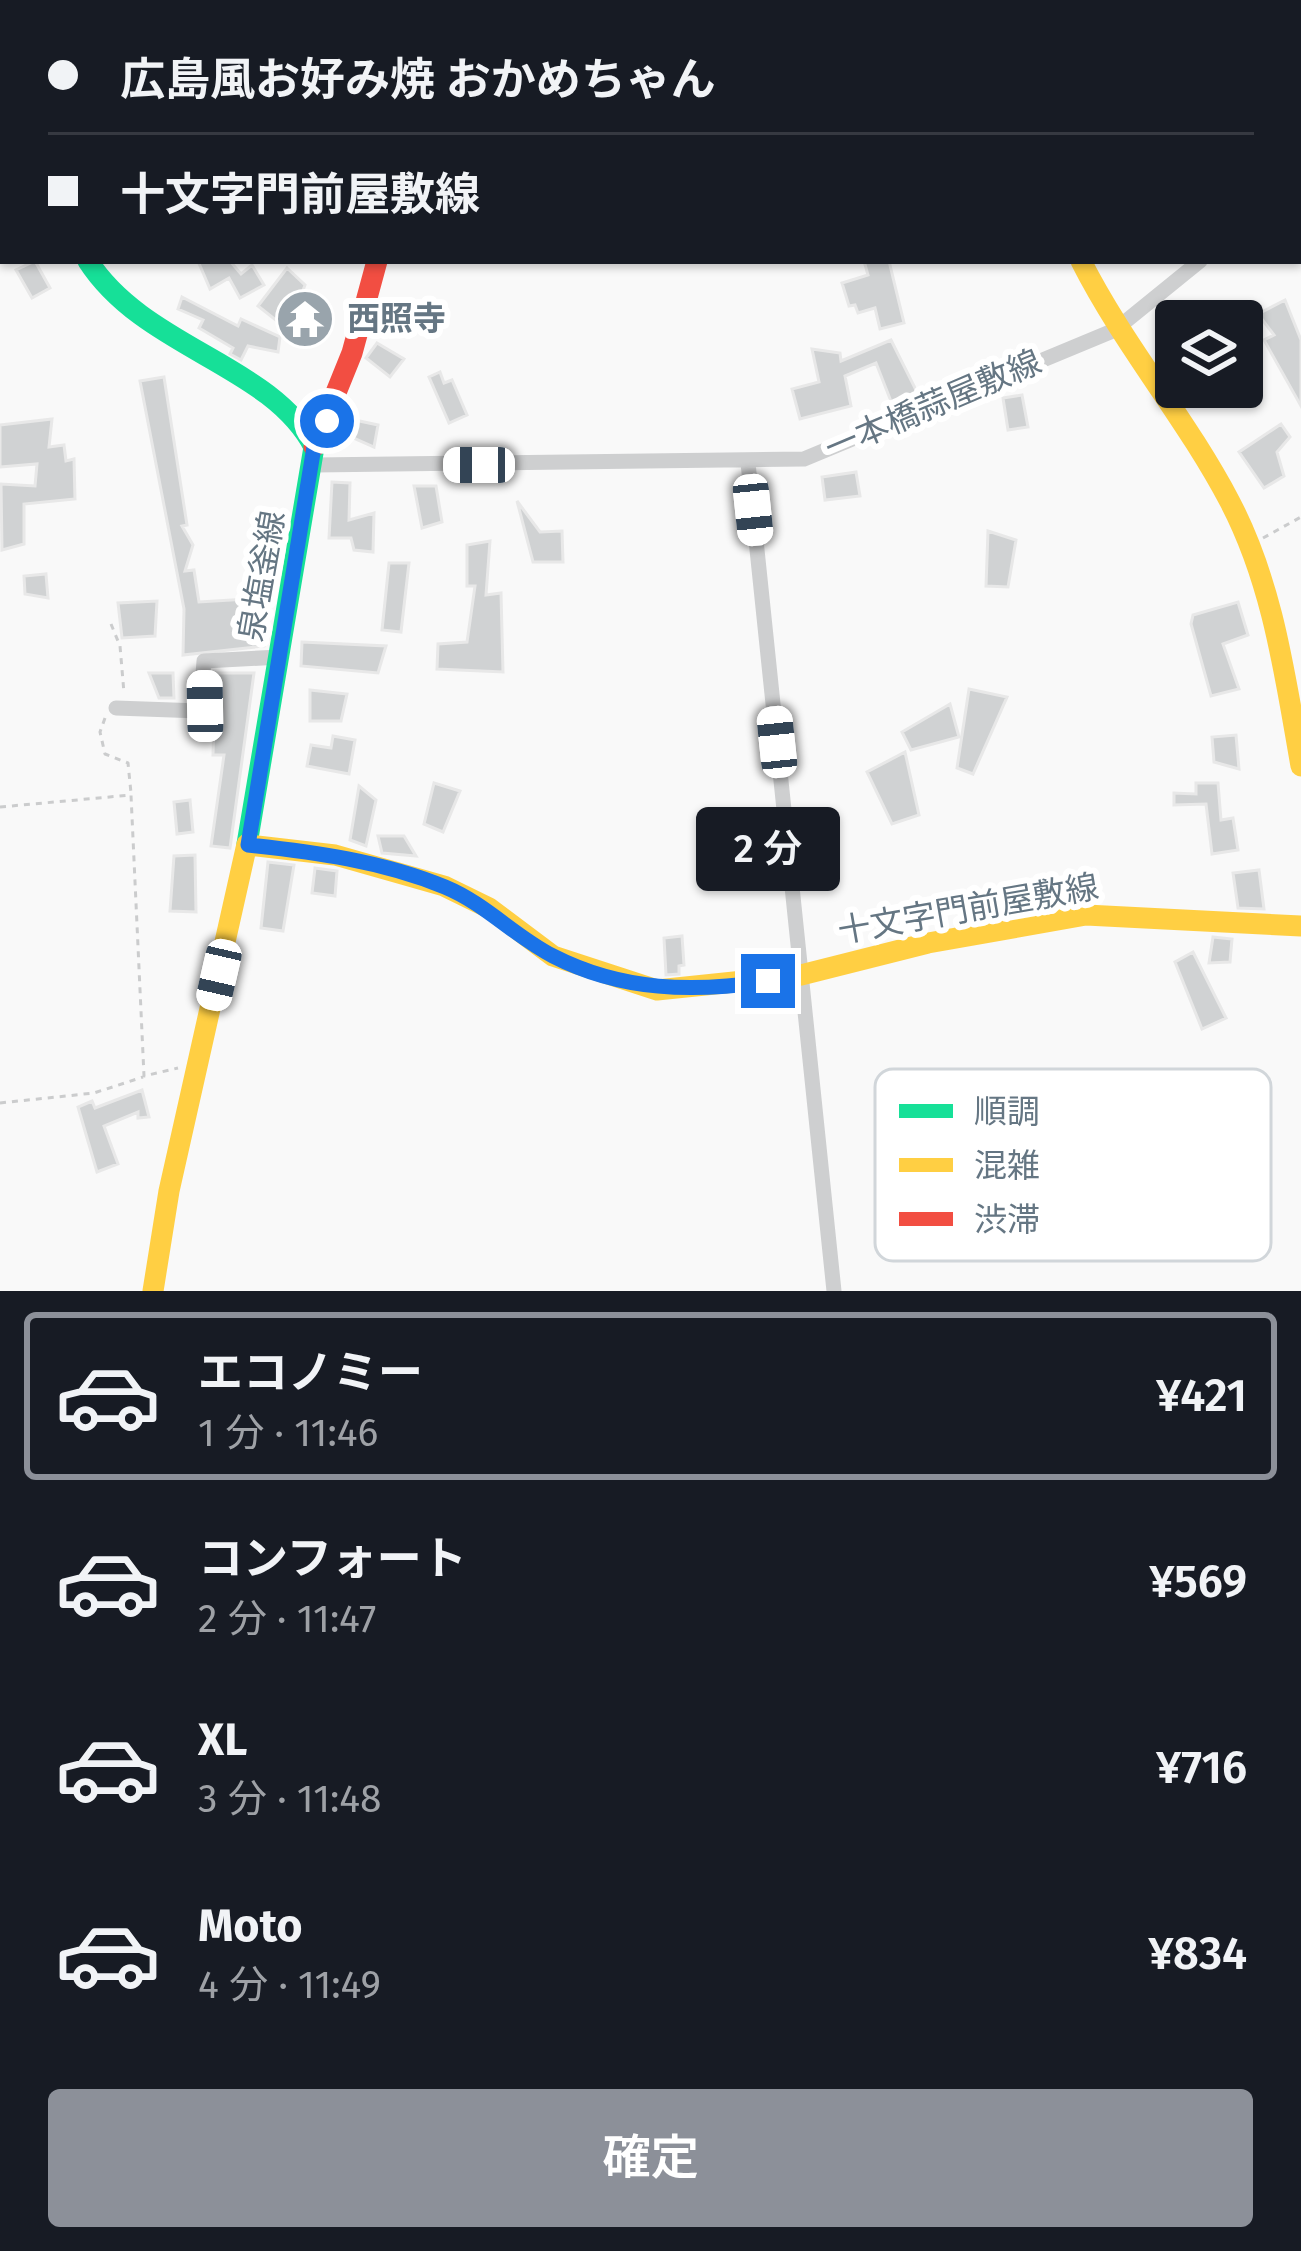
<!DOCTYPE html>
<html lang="ja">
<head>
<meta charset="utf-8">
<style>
  :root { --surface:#171b24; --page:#242831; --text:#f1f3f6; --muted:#9ea1a6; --line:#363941; --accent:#8c9099 }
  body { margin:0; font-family:"Fira Sans","Noto Sans JP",sans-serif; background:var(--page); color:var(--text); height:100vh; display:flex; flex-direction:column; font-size:45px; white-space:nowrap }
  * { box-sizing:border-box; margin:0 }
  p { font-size:39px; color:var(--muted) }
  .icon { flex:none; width:66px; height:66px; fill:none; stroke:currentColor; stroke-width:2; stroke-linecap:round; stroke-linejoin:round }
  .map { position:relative; height:1291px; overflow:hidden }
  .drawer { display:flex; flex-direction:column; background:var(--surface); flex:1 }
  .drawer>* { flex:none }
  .top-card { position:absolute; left:0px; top:0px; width:1302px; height:264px; box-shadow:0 3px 9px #0004; display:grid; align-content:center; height:264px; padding:0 48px; background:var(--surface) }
  .buttons { position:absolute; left:1155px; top:300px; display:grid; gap:24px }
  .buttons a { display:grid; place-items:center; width:108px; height:108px; border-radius:12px; background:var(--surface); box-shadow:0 3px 9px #0004; font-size:60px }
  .end { position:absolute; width:54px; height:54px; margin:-27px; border:15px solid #1a73e8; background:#fff; box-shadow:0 0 0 6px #fff }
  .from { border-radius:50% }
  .bubble { position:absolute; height:84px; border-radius:12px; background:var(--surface); box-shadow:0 3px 9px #0004; font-size:39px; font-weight:600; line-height:84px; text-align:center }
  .car { position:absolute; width:36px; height:72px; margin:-36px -18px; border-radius:15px; box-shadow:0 0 9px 3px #0007; background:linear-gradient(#fff 24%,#345 0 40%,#fff 0 76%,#345 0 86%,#fff 0) }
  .top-card b { display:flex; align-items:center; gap:42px; height:114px; font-size:45px }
  .top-card b+b { border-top:3px solid var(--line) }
  .top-card i { width:30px; height:30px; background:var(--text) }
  ul { padding:21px 0 0; list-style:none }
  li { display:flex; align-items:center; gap:36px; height:168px; margin:0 24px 18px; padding:0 24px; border:6px solid transparent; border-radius:12px }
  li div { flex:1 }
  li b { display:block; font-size:45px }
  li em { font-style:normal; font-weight:600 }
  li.on { border-color:var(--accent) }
  li>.icon { width:108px; height:108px; stroke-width:1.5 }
  .action { display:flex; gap:24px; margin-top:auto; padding:24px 48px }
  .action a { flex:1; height:138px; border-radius:12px; background:var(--accent); color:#fff; font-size:48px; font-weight:600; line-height:138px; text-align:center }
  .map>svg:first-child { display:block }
</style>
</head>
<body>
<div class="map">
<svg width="1301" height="1291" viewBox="0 0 1301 1291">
  <rect width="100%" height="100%" fill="#f9f9f9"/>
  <!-- building -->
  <path fill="#d0d2d3" stroke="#e8e8e8" stroke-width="3" d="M35 261 50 288 32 298 16 270Z
    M198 261H230L241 274 252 265 264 285 240 298 229 278 210 289Z
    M864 261H889L904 323 880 329 875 308 858 313 855 305 849 306 842 283 868 275Z
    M287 268 305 285 302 293 327 316 307 339 283 318 282 325 258 306Z
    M182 297 238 326 241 319 280 337 278 352 248 346 241 360 230 354 233 348 199 328 203 320 178 309Z
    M1285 300 1301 340V406L1264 340 1274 335 1258 314Z
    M891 340 920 398 894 409 876 363 845 376 851 406 800 419 792 389 819 382 812 349 840 353 841 361Z
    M377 343 404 359 390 377 366 358Z
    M440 372 444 383 452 380 467 415 449 423 429 377Z
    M164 377 187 525 182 526 193 545 185 571 194 570 199 602 262 598 264 646 183 655 184 609 140 381Z
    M1022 395 1028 427 1008 430 1003 398Z
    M52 419 49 447 64 445 66 461 74 459 75 499 24 504V544L2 550 1 484 35 486 37 464 0 467V425Z
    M350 419 378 425 374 447 347 435Z
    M1281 424 1290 437 1277 452 1284 476 1264 488 1239 452Z
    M856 472 860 496 825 500 822 477Z
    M332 482 350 483 349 520 374 513 373 552 354 550 351 538H329Z
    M414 486H436L442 522 422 528Z
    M517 501 540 532 562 531 563 562H533Z
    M988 531 1016 540 1008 587 986 586Z
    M490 541 486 595 501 593 503 672 437 669 438 644 467 642 475 586H467V545Z
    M389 563H409L401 632 382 630Z
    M46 574 48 598 25 594 24 576Z
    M157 601 155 636 122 638 118 603Z
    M1238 602 1248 635 1223 644 1239 689 1211 696 1191 624 1193 615Z
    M302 642 386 646 378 673 301 666Z
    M149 673H173L174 698H159Z
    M215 673H254L230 848 211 846 224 755H213Z
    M969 689 1007 697 973 774 957 768Z
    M310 690 347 694 341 721H310Z
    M950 704 959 737 911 750 902 732Z
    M1236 735 1239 769 1214 762 1212 737Z
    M333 736 355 740 349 774 307 766 311 745 331 748Z
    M905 752 919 815 892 824 867 772Z
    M434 783 460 791 443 832 424 824Z
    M1196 783H1218L1221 820 1233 818 1238 850 1212 854 1206 804 1174 805V793L1196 794Z
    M359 786 376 800 366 846 350 840Z
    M190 800 193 832 177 834 174 802Z
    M378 836H404L416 856 382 853Z
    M195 855 196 912 170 911 174 856Z
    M268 862 294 865 283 931 261 928Z
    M315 868 337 871 335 896 312 893Z
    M1259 870 1264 909 1238 908 1233 873Z
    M682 936 684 965 679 966V974L666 975 664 938Z
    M1213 937 1232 939 1230 962 1209 963Z
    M1193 952 1226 1018 1202 1029 1175 962Z
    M142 1090 149 1117 138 1118V1112L104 1126 118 1164 97 1172 78 1107 92 1101 95 1108Z"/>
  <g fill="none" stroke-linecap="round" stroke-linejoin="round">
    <!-- path -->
    <path stroke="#cbcccd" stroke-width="3" stroke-dasharray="6 6" stroke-linecap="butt" d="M1263 538 1301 517
      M111 624 120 646 124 693
      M105 718 100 732 105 754 128 763 131 793
      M0 807 131 795 144 1076 178 1068
      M0 1103 94 1093 143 1077"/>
    <!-- street -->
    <path stroke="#cecfd0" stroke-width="15" d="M1178 0 1179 3
      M1299 201 1301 204
      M748 463 834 1291
      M315 465 804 459 1115 330 1200 261
      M116 708 200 711 204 661 280 657"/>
    <!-- fast -->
    <path stroke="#16e098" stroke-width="21" d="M2 0 3 3
      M462 3 464 0
      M88 261C145 349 271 364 314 447L247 844"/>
    <!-- slow -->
    <path stroke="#ffcf43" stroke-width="21" d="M1299 20H1301
      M0 154H3
      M1081 261C1124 346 1186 418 1230 502 1273 584 1285 676 1301 766
      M248 845 335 855 444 886 489 908 553 956 657 990 801 975 928 943 1086 915 1301 926
      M153 1291 169 1191 247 844"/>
    <!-- jam -->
    <path stroke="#f24e42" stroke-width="21" d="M1005 0 1006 3
      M314 447 352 353 377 261"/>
  </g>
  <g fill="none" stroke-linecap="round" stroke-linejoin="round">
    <!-- route -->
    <path stroke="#1a73e8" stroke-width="15" d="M327 421 314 447 248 845C314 852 382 861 445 887 486 904 514 936 553 956 621 991 694 993 768 981"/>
  </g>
  <!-- icons -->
  <defs>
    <g id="temple-disc" transform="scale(3)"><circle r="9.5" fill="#99a4ac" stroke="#fff"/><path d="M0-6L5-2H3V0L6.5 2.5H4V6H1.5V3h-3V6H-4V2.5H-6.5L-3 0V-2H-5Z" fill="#fff"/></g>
  </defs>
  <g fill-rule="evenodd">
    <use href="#temple-disc" x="305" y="319"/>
  </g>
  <g text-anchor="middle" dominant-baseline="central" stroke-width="12" stroke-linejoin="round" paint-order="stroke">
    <!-- poi labels -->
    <g font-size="33" font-weight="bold" fill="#657683" stroke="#fff" text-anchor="start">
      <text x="347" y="319">西照寺</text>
    </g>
    <!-- street labels -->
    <g font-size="33" fill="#657683" stroke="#fff">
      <text transform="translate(933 405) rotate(-23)">一本橋蒜屋敷線</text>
      <text transform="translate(262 576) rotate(-80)">泉塩釜線</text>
      <text transform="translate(968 909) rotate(-10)">十文字門前屋敷線</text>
    </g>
  </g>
  <!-- legend -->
  <rect x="875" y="1069" width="396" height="192" rx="18" fill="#fff" stroke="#d1d6da" stroke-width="3"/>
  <rect x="899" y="1104" width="54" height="14" fill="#16e098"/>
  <rect x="899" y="1158" width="54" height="14" fill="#ffcf43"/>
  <rect x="899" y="1212" width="54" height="14" fill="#f24e42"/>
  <g font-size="33" fill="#657683">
    <text x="974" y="1123">順調</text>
    <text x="974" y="1177">混雑</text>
    <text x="974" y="1231">渋滞</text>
  </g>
</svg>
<div class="buttons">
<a><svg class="icon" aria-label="layers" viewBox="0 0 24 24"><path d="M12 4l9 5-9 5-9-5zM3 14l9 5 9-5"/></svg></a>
</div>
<i class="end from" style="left:327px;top:421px"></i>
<i class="end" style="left:768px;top:981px"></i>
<div class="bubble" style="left:696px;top:807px;width:144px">2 分</div>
<i class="car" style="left:479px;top:465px;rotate:270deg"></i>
<i class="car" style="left:753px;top:510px;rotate:174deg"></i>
<i class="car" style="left:205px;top:706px;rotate:359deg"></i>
<i class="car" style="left:777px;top:742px;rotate:354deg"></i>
<i class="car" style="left:219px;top:975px;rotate:193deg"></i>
<div class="top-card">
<b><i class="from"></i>広島風お好み焼 おかめちゃん</b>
<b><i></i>十文字門前屋敷線</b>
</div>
</div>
<section class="drawer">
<ul>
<li class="on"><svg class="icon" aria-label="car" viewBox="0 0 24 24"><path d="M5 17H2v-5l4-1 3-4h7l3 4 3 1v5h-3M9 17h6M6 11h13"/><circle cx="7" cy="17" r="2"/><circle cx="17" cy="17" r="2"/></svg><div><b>エコノミー</b><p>1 分 · 11:46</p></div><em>¥421</em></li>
<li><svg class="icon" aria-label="car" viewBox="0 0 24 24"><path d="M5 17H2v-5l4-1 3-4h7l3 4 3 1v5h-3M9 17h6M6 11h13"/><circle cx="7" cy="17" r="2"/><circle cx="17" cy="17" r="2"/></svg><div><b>コンフォート</b><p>2 分 · 11:47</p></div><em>¥569</em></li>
<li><svg class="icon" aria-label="car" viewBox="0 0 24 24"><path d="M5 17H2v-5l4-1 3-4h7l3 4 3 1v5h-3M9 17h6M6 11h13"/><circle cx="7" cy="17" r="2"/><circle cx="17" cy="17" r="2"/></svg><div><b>XL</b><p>3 分 · 11:48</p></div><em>¥716</em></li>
<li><svg class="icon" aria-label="car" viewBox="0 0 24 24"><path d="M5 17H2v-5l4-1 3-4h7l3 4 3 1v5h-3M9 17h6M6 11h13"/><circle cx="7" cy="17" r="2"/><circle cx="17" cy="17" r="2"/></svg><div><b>Moto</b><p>4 分 · 11:49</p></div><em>¥834</em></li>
</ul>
<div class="action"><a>確定</a></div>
</section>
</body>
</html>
